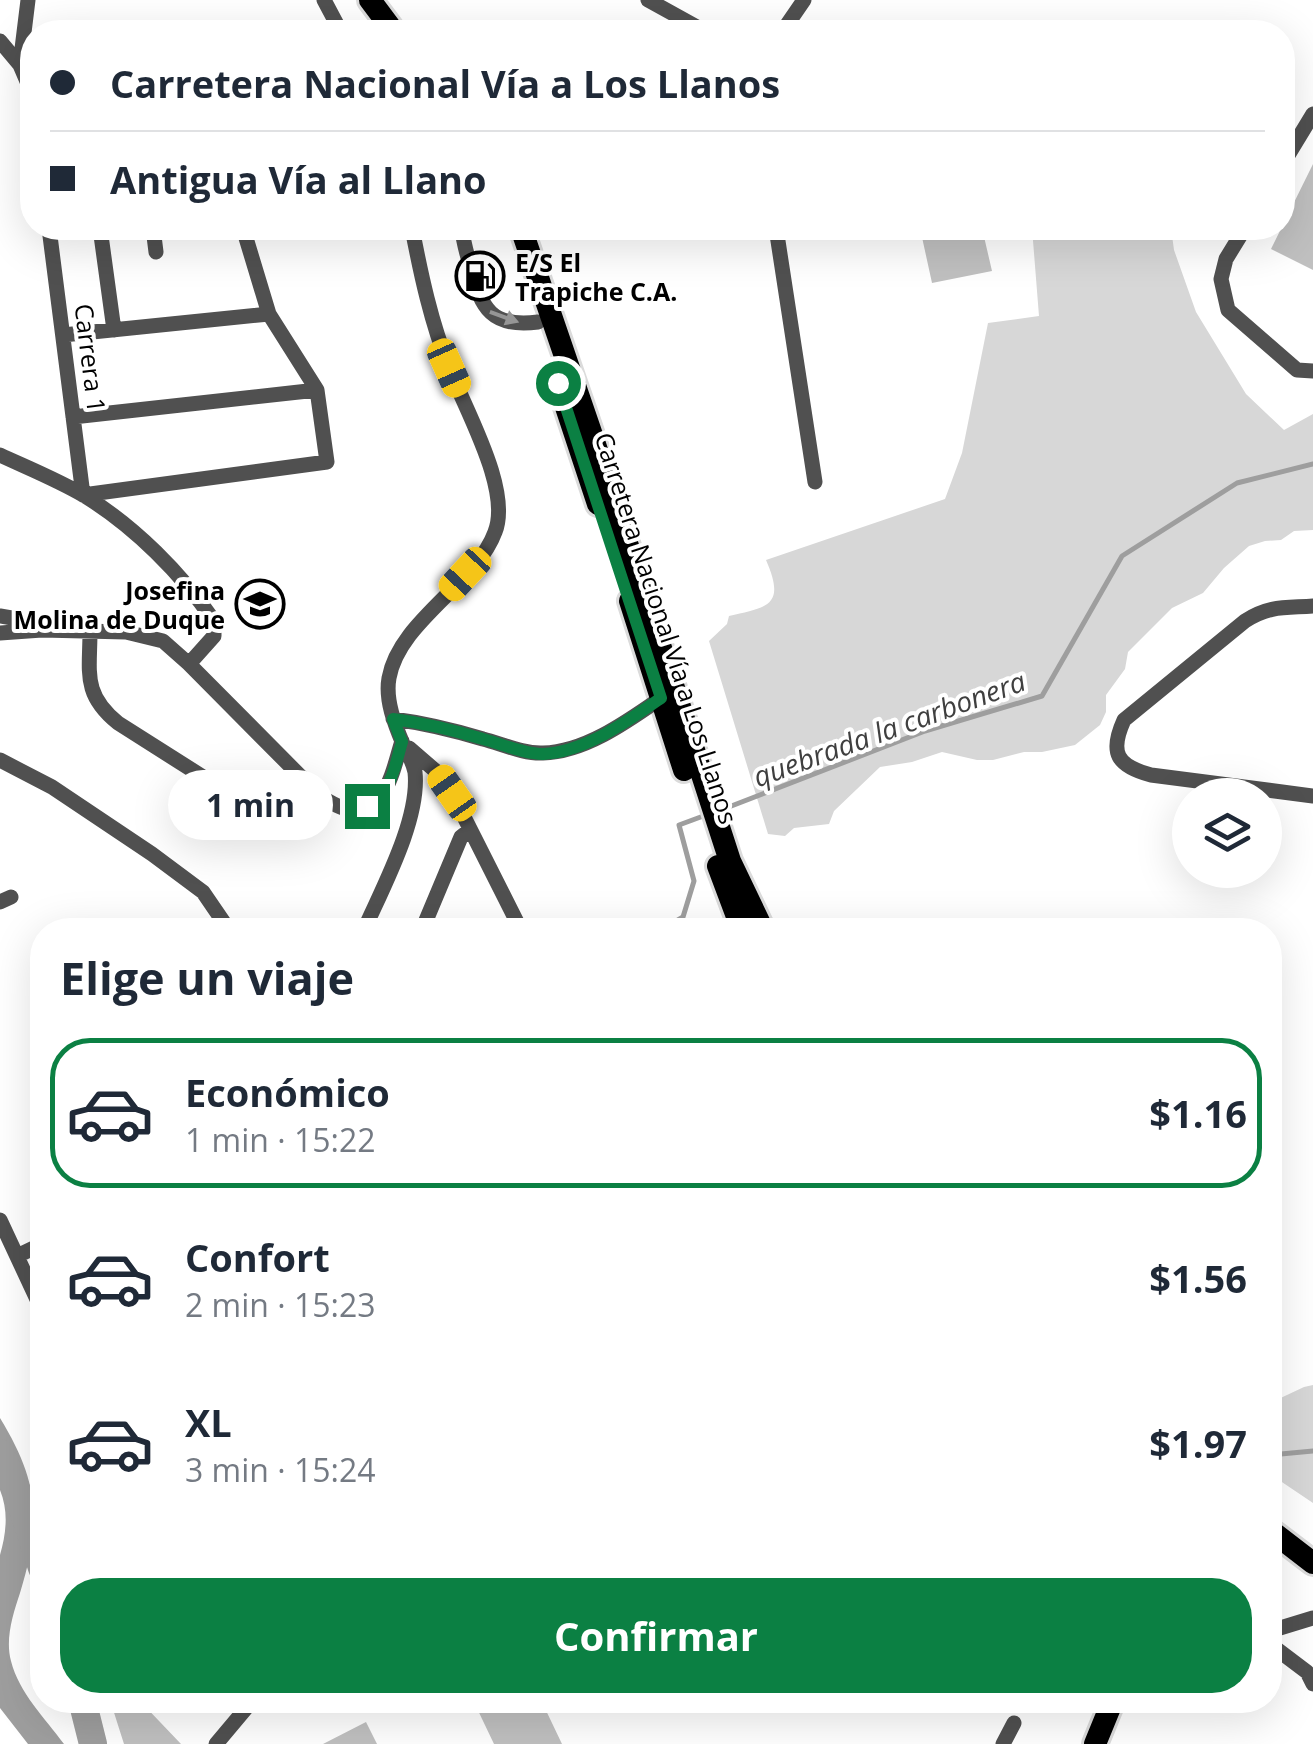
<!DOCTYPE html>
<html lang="es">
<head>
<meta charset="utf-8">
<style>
  :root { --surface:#fff; --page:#f6f6f7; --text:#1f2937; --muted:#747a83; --line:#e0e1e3; --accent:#0b8043 }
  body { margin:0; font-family:"Open Sans",sans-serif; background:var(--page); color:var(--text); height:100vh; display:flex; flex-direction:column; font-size:38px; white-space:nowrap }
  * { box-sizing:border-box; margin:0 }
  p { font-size:32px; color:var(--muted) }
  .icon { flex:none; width:55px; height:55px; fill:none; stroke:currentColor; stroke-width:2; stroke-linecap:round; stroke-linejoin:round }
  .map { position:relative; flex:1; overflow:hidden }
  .sheet { position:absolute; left:30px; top:918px; width:1252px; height:795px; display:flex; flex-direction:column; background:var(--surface); border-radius:40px; box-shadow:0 10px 40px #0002 }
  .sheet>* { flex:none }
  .top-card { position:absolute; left:20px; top:20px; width:1275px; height:220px; border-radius:40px; box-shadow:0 10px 40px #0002; display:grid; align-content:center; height:220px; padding:0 30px; background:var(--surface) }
  .tools { position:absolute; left:1172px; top:778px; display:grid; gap:20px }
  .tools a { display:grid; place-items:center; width:110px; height:110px; border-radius:50%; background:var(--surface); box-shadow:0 10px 40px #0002; font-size:50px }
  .end { position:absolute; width:45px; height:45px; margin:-22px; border:12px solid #0b8043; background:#fff; box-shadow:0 0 0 5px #fff }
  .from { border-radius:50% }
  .bubble { position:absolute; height:70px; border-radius:35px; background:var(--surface); box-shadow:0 10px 40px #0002; font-size:32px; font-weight:700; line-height:70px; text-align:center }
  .car { position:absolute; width:30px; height:60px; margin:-30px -15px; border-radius:12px; box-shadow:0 0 8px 2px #0007; background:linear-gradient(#f5c518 24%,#345 0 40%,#f5c518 0 76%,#345 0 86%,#f5c518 0) }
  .top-card b { display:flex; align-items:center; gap:35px; height:95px; font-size:38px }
  .top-card b+b { border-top:2px solid var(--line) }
  .top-card i { width:25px; height:25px; background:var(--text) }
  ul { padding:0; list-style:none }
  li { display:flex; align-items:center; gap:30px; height:150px; margin:0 20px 15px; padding:0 10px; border:5px solid transparent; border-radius:40px }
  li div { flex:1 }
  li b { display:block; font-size:38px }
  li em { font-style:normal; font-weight:700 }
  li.on { border-color:var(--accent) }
  li>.icon { width:90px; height:90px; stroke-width:1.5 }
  h2 { padding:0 30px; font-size:45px; line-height:120px }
  .cta { display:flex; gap:20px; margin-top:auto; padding:20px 30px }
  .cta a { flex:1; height:115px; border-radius:40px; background:var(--accent); color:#fff; font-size:40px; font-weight:700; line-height:115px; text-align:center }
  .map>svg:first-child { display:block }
</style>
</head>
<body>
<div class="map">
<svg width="1313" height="1744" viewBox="0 0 1313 1744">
  <rect width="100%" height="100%" fill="#fff"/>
  <!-- green -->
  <path fill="#d7d7d7" d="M1032 228H1171L1174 250 1196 312 1246 394 1284 430 1313 414V530L1294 531 1281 540 1265 541 1249 546 1224 568 1203 593 1172 608 1128 652 1125 669 1106 695V712L1100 725 1075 745 1042 752H1024L993 760H977L942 752 912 762 880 767 834 811 829 824 794 828 785 836 768 834 709 641 727 624 729 616C768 607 786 606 766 560L945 499 962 453 988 323 1039 316Z
    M1313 1385V1503L1270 1474V1403L1304 1387Z"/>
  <!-- water -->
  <path fill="#9e9e9e" d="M0 1418C39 1482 42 1521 20 1593 13 1614 5 1639 11 1661 19 1693 45 1718 64 1744H28L0 1708V1555C6 1534 9 1512 0 1490Z"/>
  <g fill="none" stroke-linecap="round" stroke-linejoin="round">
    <!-- stream -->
    <path stroke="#9e9e9e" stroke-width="5" d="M721 810 925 731 1042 696 1122 556 1237 483 1313 464
      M661 930 683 917 694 881 679 825 706 815
      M1270 1455 1313 1451
      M28 1492H34L42 1499"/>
    <!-- river -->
    <path stroke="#9e9e9e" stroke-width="28" d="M0 1453 17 1491 42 1568
      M82 1700 93 1744"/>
  </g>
  <!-- building -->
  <path fill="#c0c0c0" d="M1313 164V270L1271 249Z
    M920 228H982L992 271 932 283Z
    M110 1700H139L181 1744H124Z
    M473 1700H541L562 1744H494Z
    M366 1722 377 1744H323Z"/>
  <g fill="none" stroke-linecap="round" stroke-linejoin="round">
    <!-- highway casing -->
    <g stroke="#dbdbdb" stroke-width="28">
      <path id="highway" d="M370 0 394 32
        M521 228 593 438 730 861 763 930
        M561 392 598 504
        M630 601 684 770
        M718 866 742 930
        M1270 1530 1313 1563
        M1095 1744 1113 1700"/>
    </g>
    <!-- minor -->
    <path stroke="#505050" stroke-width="15" d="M324 0 341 32
      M648 0 706 32
      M782 32 804 0
      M0 41 20 65 32 93
      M20 65 28 0
      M1282 165 1313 114
      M49 228 83 495 327 462 317 390 269 314 243 228
      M100 228 114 330
      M153 228 156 252
      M462 228C463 242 467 255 471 268 481 309 492 328 538 322
      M776 228 815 482
      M1245 228 1226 259 1221 279 1228 310 1297 370 1313 371
      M63 335 269 314
      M73 417 317 390
      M0 455C28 468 58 480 85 496 135 527 181 573 214 621V636L189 664
      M1313 606C1286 608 1270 605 1245 621L1124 720C1109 753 1117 766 1151 775L1313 796
      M0 616 29 621 42 630
      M90 631C90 672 82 694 118 723L233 796
      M0 633 42 630 126 632 163 641 189 664 321 797C327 800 336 806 343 808 387 816 392 772 402 741
      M393 719C424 723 453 730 483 739 502 744 524 754 543 753 585 752 628 721 661 698
      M409 748 438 773 452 793 521 930
      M0 760 52 787 152 854 203 892 229 930
      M0 902 11 897
      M364 930C383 887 420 819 415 772 413 762 408 753 403 744 395 725 385 700 389 678 399 621 476 584 495 532 512 489 464 408 449 367 431 322 421 275 412 228
      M422 930 461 837 470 830
      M0 1220 42 1310
      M17 1256 42 1244
      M1270 1631 1313 1618
      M1270 1644 1307 1672 1313 1684
      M216 1744 253 1700
      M1003 1744 1014 1723"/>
    <!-- highway -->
    <use href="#highway" stroke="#000" stroke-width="22"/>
  </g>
  <!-- one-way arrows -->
  <defs><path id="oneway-solid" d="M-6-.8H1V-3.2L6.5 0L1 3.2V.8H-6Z" transform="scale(2.5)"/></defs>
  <use fill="#969696" href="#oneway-solid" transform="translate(504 317) rotate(20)"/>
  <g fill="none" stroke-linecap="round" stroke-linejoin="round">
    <!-- route -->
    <path stroke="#0b8043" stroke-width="12" d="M367 806C391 795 395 765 402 742L393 719C424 723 453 730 483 739 502 744 524 754 543 754 585 752 628 721 661 698L558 383"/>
  </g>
  <!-- icons -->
  <defs>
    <g id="fuel-ring" transform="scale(2.5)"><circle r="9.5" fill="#fff" stroke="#000" stroke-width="1.5"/><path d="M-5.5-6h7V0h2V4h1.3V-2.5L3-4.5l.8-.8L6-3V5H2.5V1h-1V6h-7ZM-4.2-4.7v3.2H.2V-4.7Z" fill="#000"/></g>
    <g id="school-ring" transform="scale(2.5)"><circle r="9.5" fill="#fff" stroke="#000" stroke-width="1.5"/><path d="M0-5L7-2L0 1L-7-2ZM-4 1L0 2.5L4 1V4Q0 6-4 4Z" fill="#000"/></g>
  </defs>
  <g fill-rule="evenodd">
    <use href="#fuel-ring" x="480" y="276"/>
    <use href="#school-ring" x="260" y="604"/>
  </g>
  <g text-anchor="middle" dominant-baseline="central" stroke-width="8" stroke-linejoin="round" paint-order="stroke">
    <!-- poi labels -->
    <g font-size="25" font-weight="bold" fill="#000" stroke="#fff" text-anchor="start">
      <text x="515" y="262">E/S El<tspan x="515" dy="29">Trapiche C.A.</tspan></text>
      <text x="225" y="590" text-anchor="end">Josefina<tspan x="225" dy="29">Molina de Duque</tspan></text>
    </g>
    <!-- street labels -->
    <g font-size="25" fill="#000" stroke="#fff">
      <text transform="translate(91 358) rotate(83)">Carrera 1</text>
      <text transform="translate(667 628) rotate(72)">Carretera Nacional Vía a Los Llanos</text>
    </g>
    <!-- water labels -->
    <g font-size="28" font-style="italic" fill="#3f3f3f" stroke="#fff">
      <text transform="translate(889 728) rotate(-20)">quebrada la carbonera</text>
    </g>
  </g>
</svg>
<div class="tools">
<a><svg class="icon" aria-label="layers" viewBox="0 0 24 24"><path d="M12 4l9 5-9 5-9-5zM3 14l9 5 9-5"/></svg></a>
</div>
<i class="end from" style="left:558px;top:383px"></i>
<i class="end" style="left:367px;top:806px"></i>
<div class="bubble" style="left:168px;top:770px;width:165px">1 min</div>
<i class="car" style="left:449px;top:368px;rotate:156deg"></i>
<i class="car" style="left:465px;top:574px;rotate:223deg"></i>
<i class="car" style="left:452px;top:793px;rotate:325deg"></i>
<div class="top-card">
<b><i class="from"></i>Carretera Nacional Vía a Los Llanos</b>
<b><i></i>Antigua Vía al Llano</b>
</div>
<section class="sheet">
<h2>Elige un viaje</h2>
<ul>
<li class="on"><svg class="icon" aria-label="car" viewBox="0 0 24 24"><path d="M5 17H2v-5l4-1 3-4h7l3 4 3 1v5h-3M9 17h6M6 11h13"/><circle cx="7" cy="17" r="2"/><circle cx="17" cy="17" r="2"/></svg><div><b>Económico</b><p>1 min · 15:22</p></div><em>$1.16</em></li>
<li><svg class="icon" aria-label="car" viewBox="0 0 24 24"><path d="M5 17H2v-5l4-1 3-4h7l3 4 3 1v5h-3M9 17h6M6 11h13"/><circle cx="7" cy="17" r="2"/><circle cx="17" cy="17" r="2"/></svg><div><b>Confort</b><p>2 min · 15:23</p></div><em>$1.56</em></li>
<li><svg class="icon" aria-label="car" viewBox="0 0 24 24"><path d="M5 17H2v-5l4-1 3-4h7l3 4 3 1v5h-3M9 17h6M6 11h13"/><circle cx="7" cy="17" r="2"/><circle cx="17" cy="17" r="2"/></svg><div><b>XL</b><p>3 min · 15:24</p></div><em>$1.97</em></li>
</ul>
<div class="cta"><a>Confirmar</a></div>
</section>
</div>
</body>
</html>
